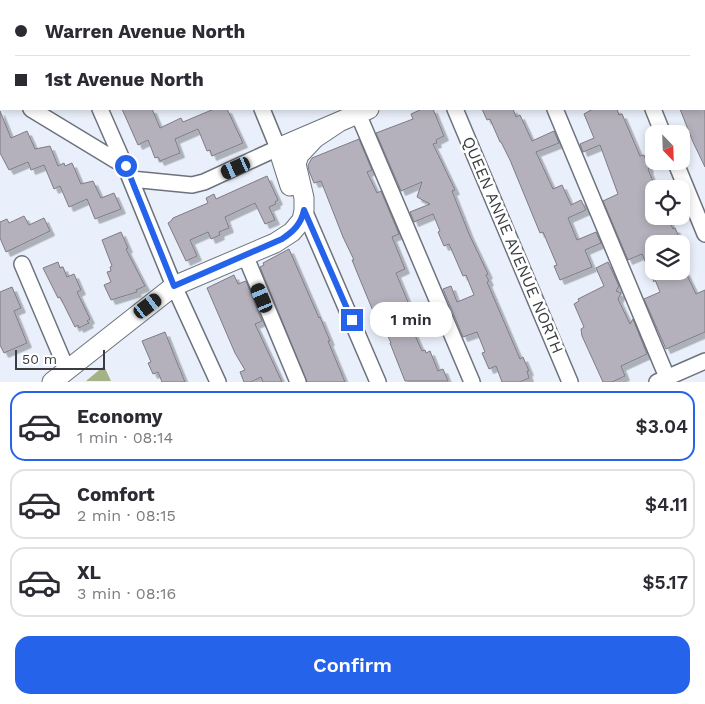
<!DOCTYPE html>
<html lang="en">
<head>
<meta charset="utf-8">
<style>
  :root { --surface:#fff; --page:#f2f2f3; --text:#2b2b33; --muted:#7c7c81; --line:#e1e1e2; --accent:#2563eb }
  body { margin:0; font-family:"Work Sans",sans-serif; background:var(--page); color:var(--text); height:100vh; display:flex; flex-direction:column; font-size:19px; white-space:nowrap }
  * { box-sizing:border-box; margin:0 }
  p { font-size:16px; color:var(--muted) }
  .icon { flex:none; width:28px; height:28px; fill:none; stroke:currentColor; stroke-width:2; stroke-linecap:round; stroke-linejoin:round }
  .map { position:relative; height:382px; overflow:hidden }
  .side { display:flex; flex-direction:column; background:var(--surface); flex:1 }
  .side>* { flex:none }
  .hud { position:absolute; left:0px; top:0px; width:705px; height:110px; box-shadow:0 2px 8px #0003; display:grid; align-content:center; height:110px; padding:0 15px; background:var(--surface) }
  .needle { width:32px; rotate:157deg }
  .fabs { position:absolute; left:645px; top:125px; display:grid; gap:10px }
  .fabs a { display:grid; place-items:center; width:45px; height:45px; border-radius:10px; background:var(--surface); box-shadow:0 2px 8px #0003; font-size:25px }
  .scale { position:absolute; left:15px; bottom:12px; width:90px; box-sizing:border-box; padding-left:5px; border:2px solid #3a3c40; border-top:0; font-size:14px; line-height:18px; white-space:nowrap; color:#3a3c40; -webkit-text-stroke:4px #fff; paint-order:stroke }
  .end { position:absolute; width:22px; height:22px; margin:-11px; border:6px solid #2563eb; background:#fff; box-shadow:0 0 0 2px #fff }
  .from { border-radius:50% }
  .bubble { position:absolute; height:35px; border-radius:15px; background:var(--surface); box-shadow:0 2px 8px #0003; font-size:16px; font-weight:600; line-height:35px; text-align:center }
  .car { position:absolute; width:15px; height:30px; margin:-15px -8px; border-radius:6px; box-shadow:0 0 4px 1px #0007; background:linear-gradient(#222 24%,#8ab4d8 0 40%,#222 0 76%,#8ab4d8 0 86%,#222 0) }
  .hud b { display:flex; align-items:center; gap:18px; height:48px; font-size:19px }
  .hud b+b { border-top:1px solid var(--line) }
  .hud i { width:12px; height:12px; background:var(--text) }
  ul { padding:9px 0 0; list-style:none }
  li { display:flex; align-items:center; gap:15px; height:70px; margin:0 10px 8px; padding:0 5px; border:2px solid var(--line); border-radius:15px }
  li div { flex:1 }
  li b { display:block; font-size:19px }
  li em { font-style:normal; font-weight:600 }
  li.on { border-color:var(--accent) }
  li>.icon { width:45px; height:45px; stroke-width:1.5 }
  .action { display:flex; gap:10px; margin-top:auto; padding:10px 15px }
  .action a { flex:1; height:58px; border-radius:15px; background:var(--accent); color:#fff; font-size:20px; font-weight:600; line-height:58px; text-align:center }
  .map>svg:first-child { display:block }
</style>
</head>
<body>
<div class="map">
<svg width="705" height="382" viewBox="0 0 705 382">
  <defs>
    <filter id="shadow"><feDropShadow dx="4.5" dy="4.5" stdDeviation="0" flood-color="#0004"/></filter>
  </defs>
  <rect width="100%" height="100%" fill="#eaf0fb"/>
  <!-- forest -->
  <path fill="#a5b286" d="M104 366 111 381H86Z"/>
  <!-- building -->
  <path fill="#b5b1bc" stroke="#7f7b85" filter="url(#shadow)" d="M122 109H152L160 128 181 118 183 122 214 109H227L243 143 212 156 210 150 207 151 198 129 175 139 180 153 160 161 158 157 155 158 148 140 138 145Z
    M422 109H433L444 136 436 140 437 143 433 144 455 190 452 191 469 234 488 274 486 275 489 281 487 282 520 359 523 357 529 371H527L529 378 520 382H502L496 366 489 369 482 353 485 352 477 332 463 337 443 289 451 286 457 302 474 295 466 275 463 276 449 244 444 246 438 232 440 231 433 214 414 222 410 212 430 204 417 197 422 182 401 191 376 133 413 119 411 114Z
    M482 109H513L516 117 520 115 532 141 554 131 559 143 536 152 553 189 562 185 571 205 581 200 586 210 568 218 577 240 596 232 601 243 585 250 592 267 560 280 554 266 557 265 543 232 540 233 510 160 501 142H500L490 119 487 120Z
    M593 109H617L619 115 622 114 640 156 644 155 649 168 648 169 654 184V216H667L673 229 675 228 679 237 676 238 679 244H654V271H685L696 294 705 290V332L666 349 644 299 660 292 654 277V282L642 254 628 260 603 201 618 194 600 145 583 152 580 144 594 138 584 114Z
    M680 109H705V167L693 142Z
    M0 111 11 138 27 131 35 149 50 146 58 166 64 163 65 166 72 163 81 184 93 181 101 198 114 193 121 209 95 219 87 199 69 207 60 186 54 189 44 165 31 170 28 162 9 170 0 153Z
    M359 139 372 170 367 172 377 193 381 191 399 234 392 237 405 269 396 273 415 319 409 322 422 351 425 350 426 353 430 351 438 371 443 369 448 381H405L390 343H391L383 325 381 326 373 311 361 282 352 260H354L343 237 321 181 314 183 309 171 308 165 312 158Z
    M267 176 278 200 275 202 276 204 269 207 275 220 265 224 255 203 225 217 229 228 219 232 220 235 211 239 208 232 190 240 197 256 186 261 168 223 171 221 173 218 208 203 206 198 214 194 216 199Z
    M24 216 29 225 44 218 50 231 6 252 0 238V222L7 219 9 223Z
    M121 232 128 248 126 249 145 286 136 290 137 292 111 300 104 285 111 282 107 272 111 271 110 267 112 266 102 240Z
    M289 249 319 318 320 317 330 341H328L345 382H307L260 267 264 265 263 263Z
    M58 262 60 268 63 267 67 277 74 274 81 290 77 292 90 319 87 321 89 323 79 328 78 325 75 327 60 297 58 298 43 268Z
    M608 262 619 286 616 291 621 293 618 299 630 324 633 319 647 354 621 366 625 376 612 382H603L582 336 581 329 584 327 574 304 579 301 578 299 604 286 596 268Z
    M234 275 238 284 246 281 262 321 255 324 282 382H263L261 377 251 382H244L240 372 245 370 235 353 207 288Z
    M12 287 21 308 14 311 27 343 4 353 0 345V292Z
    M165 332 176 360 185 382H162L158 372 153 374 148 363 151 362 142 341Z"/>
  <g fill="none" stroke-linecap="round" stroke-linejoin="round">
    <!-- minor casing -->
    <g stroke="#6d737c" stroke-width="18">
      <path id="minor" d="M52 0 53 1
        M216 0V1
        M310 0 311 1
        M509 0V1
        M579 1 580 0
        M614 1V0
        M625 1 628 0
        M704 3 705 6
        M0 90 1 91
        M31 109 125 166
        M100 109 125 166 174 286 218 382
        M356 109 472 382
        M455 109 570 382
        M555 109 669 382
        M653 109 663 134
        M675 161 705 234
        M131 179 192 185 204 182 278 148 262 109
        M304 210 378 382
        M245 255 298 382
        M22 264 67 370
        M657 382 705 361"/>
    </g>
    <!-- major casing -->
    <g stroke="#6d737c" stroke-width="21">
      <path id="major" d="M409 0 410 1
        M290 186 278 148 369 109
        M52 382 174 286 275 243 292 232 302 220 304 210V198L296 164 299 155 315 138 339 122"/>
    </g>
    <!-- minor -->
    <use href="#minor" stroke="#fff" stroke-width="15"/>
    <!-- major -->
    <use href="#major" stroke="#fff" stroke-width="19"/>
  </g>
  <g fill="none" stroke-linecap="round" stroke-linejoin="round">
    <!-- route -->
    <path stroke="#2563eb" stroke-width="6" d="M126 166 174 286 282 239C294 231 301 224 304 210L352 320"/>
  </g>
  <g text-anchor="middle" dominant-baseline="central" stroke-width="5" stroke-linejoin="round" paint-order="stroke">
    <!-- street labels -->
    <g font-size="16" fill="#3a3c40" stroke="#fff">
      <text transform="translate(513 245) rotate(67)">QUEEN ANNE AVENUE NORTH</text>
    </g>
  </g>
</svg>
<div class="fabs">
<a><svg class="needle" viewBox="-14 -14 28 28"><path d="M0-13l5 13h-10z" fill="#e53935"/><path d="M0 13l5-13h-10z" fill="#7c7c81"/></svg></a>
<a><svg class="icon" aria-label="locate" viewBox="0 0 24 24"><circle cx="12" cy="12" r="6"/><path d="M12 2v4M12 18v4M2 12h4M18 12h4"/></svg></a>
<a><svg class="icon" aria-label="layers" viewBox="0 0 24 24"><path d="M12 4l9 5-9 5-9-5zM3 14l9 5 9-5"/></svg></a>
</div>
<div class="scale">50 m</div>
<i class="end from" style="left:126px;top:166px"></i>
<i class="end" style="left:352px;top:320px"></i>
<div class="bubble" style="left:370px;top:302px;width:82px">1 min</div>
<i class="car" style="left:236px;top:168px;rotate:246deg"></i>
<i class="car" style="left:262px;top:298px;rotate:337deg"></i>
<i class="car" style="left:148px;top:306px;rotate:53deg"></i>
<div class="hud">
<b><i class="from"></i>Warren Avenue North</b>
<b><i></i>1st Avenue North</b>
</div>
</div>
<section class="side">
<ul>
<li class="on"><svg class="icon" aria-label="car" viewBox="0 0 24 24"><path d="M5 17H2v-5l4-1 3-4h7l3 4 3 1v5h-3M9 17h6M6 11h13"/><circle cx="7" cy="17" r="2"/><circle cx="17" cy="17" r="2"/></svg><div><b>Economy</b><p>1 min · 08:14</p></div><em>$3.04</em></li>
<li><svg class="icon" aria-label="car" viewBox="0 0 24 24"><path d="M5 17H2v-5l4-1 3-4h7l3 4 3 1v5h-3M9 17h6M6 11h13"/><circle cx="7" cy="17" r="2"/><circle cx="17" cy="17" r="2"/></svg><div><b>Comfort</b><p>2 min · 08:15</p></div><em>$4.11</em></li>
<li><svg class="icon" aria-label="car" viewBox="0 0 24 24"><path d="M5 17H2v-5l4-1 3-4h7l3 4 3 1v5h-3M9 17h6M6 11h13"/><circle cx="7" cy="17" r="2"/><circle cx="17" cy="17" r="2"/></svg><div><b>XL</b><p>3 min · 08:16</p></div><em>$5.17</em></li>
</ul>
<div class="action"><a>Confirm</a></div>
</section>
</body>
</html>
